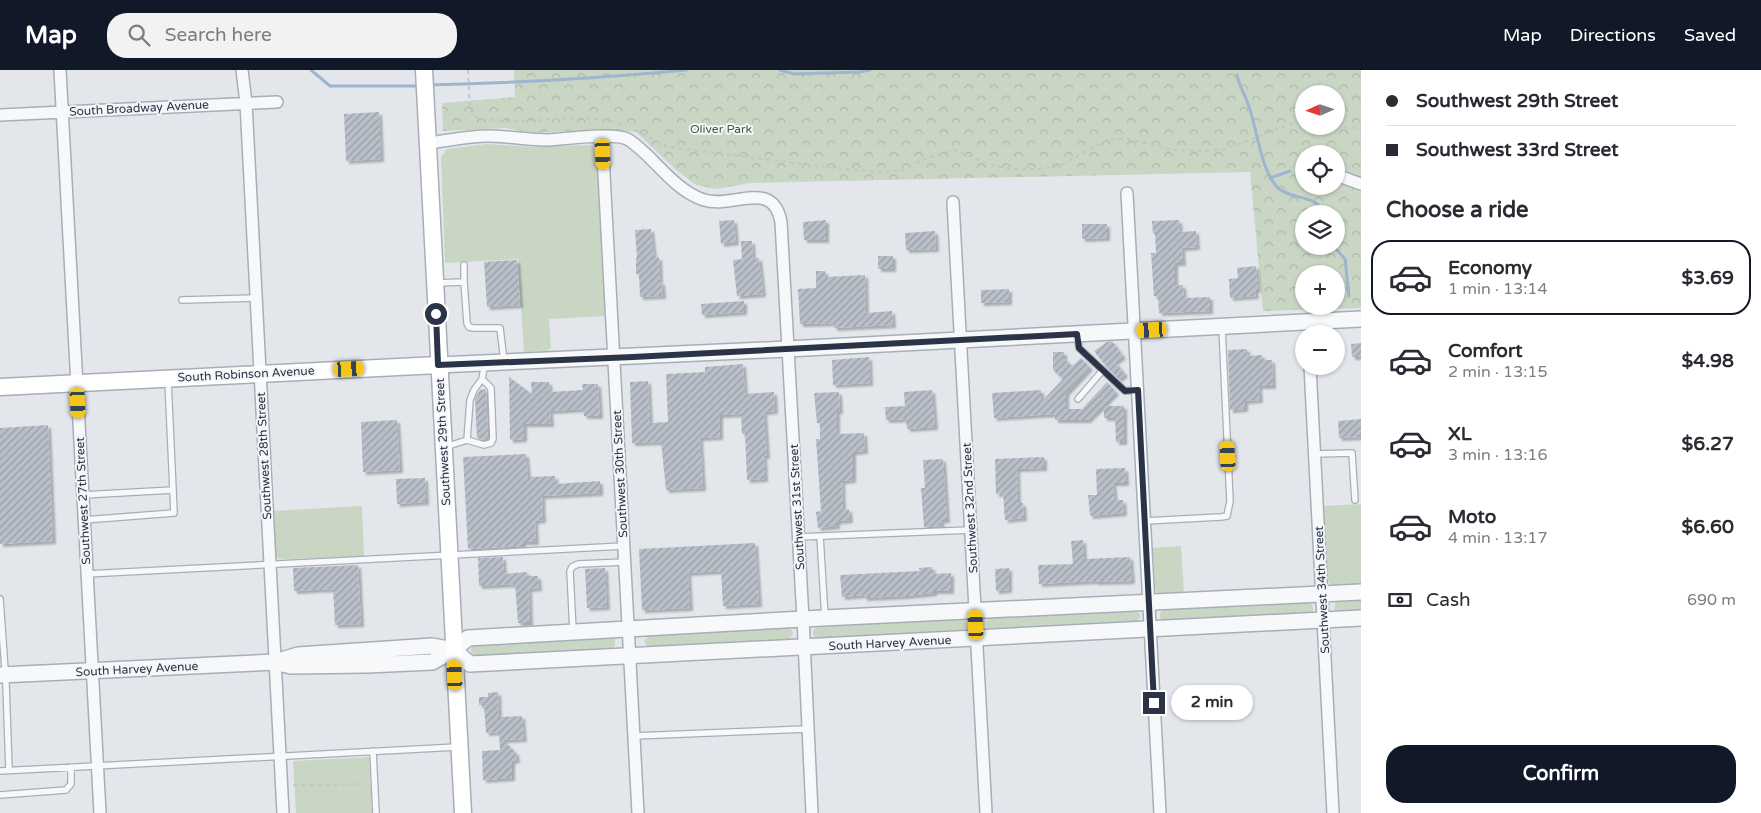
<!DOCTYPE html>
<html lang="en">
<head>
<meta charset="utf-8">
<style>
  :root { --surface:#fff; --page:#f2f2f3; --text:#2b2b33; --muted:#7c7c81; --line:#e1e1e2; --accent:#111827 }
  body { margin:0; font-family:"Varela Round",sans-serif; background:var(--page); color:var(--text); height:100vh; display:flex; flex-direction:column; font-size:19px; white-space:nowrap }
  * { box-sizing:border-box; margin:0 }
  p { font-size:16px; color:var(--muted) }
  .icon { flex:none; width:28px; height:28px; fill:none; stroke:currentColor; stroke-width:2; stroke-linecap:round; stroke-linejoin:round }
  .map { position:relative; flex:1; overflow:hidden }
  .side { display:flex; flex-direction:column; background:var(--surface); width:400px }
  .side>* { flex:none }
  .guide { display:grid; align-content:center; height:110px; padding:0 25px; background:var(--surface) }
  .needle { width:32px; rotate:267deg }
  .fabs { position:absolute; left:1295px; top:15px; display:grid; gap:10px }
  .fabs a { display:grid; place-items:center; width:50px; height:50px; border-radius:50%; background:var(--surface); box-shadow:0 1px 4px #0004; font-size:25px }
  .end { position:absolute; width:22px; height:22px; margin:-11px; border:6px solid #2a3446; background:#fff; box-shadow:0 0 0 2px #fff }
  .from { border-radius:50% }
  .bubble { position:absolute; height:35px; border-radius:18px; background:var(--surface); box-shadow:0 1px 4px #0004; font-size:16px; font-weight:800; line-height:35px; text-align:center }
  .car { position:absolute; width:15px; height:30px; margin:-15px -8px; border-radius:6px; box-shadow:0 0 4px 1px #0007; background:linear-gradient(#f5c518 24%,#345 0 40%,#f5c518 0 76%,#345 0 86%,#f5c518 0) }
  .guide b { display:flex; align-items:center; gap:18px; height:48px; font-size:19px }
  .guide b+b { border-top:1px solid var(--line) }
  .guide i { width:12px; height:12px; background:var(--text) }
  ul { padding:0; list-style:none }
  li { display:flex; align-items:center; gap:15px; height:75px; margin:0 10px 8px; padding:0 15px; border:2px solid transparent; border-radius:20px }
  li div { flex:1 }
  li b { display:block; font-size:19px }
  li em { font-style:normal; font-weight:800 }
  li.selected { border-color:var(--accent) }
  li>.icon { width:45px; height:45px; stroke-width:1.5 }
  h2 { padding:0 25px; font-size:22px; line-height:60px }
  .pay { display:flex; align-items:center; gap:12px; height:55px; padding:0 25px; font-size:19px }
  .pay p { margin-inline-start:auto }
  .action { display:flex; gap:10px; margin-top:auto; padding:10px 25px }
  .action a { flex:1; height:58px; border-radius:20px; background:var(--accent); color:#fff; font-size:20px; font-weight:800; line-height:58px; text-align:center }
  header { display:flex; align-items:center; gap:30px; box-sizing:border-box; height:70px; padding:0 25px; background:var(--accent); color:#fff }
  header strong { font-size:24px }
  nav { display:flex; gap:28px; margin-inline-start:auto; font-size:18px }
  .search { width:350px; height:45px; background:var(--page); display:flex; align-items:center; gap:12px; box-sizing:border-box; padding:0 18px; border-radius:20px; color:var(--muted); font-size:19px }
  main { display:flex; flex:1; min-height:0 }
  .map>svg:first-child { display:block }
</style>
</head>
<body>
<header>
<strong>Map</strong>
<div class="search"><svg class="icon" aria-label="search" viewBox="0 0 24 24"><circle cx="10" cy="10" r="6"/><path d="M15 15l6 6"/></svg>Search here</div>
<nav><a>Map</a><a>Directions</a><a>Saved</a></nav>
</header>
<main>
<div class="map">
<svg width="1361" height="743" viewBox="0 0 1361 743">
  <defs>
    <pattern id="park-crowns" width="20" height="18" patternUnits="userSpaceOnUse" patternTransform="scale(1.25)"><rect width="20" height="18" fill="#c9d6c4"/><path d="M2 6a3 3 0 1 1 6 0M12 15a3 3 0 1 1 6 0" fill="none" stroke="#adb8aa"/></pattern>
    <pattern id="building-hatch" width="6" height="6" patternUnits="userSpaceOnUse" patternTransform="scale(1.25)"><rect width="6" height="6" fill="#bac0ca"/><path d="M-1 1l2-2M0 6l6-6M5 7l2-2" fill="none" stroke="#979da6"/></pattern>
    <filter id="shadow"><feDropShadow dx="3" dy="3" stdDeviation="1" flood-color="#0004"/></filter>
  </defs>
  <rect width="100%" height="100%" fill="#e3e7ec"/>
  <!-- green -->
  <path fill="#c9d6c4" d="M487 74 533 77 587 75 592 76 597 82 605 246 549 249 551 278 547 281 524 282 518 189 445 193 441 87 447 79Z
    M1361 434V515L1332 516 1328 511 1324 436Z
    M362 436 364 487 279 489 276 486 274 441Z
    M1181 476 1184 524 1158 525 1155 519 1153 478Z
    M1361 528V542H1336L1334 539 1336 531Z
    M1305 531C1310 532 1313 534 1313 540L1310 543 1165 552 1161 550C1159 543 1160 542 1165 538Z
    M1134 539 1140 544V548L1134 554 989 560C985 555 986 551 991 547Z
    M961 549 964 550 967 557 962 563 818 570 813 565V561L818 556Z
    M787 557 790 558 793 563 789 570 649 577 647 576 644 571 650 564Z
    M613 567 615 569V576L610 580 477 587 471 582V578L473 575Z
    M369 687 372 743H296L293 691Z"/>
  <!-- park -->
  <path fill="url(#park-crowns)" fill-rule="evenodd" d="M514 0H1361V238L1263 241 1250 102 750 113 717 119 696 115 675 99 636 62 599 59 533 63 505 58 443 61 442 33 515 27ZM1304 24H1336V56H1304ZM1304 84H1336V116H1304ZM1304 144H1336V176H1304ZM1304 204H1336V236H1304Z"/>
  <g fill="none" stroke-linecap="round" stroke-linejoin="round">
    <!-- stream -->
    <path stroke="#9db5ce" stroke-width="3" d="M311 0 330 16H419
      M780 0 794 4 859 2 870 0
      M1237 5C1239 16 1245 24 1248 34 1257 56 1260 99 1277 117 1286 126 1301 126 1312 131 1318 133 1322 140 1327 144
      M430 15C516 13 602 8 687 0
      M1270 108 1290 101
      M1336 176V179L1345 189 1349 226"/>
  </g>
  <!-- building -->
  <path fill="url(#building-hatch)" filter="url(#shadow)" d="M379 42 381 89 346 91 344 44Z
    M734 150 736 172 721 174 719 151Z
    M826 150V170H804L803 152Z
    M1179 150 1180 162 1196 161 1197 177 1182 178 1183 193H1175V216L1183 215 1184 228 1210 227V241L1159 243 1158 226H1154L1151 183H1156L1155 164H1153L1152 151Z
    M1082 154H1107V168L1082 169Z
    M651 159 654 187H659L660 212H662L663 226 640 227 639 204H636V188H637L635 160Z
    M935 161 936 179 906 180 905 163Z
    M741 171H752L753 189 759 188 763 224 737 226 733 190 742 189Z
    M878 186H893V199H878Z
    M517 190 520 235 487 237 484 192Z
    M1256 196 1258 220H1255L1256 226 1230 228 1229 209 1238 208 1237 198Z
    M816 201H825V207L865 205 866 243 892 241 893 255 834 258V253L800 254 798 219 816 218Z
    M1009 219V232L981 233V220Z
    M744 231V242L702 245 701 234Z
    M1112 271 1123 286 1115 292 1125 304 1119 309 1106 296 1094 281 1107 272Z
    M1361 273V287H1352L1351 274Z
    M1247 279 1248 286 1262 285 1263 290H1272L1273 316H1259L1260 330 1245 331V339L1230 340 1228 280Z
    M1053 282H1064V288L1072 296 1081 288 1090 297 1066 323V339H1082L1107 312 1116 322 1088 350H1055V344L994 348 992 323 1041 320V332L1063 309 1053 300Z
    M869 287 870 313 833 315 832 290Z
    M743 294 745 324 774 322 775 341 764 342 767 386H764L765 409 747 410 745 364H742L741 344 720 345V367L700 368 703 418 666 420 661 372 632 373 630 312 648 311 650 353 668 352 666 304 705 302V297Z
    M509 307 532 324 531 312H549L550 322 583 320 582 314H598L600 346H584L583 339 550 341 551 354H524V369L510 370Z
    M486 319 488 368 484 370 477 368 475 329 480 320Z
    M932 320 935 357 907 359 906 349 886 350 885 337 905 336 904 322Z
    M839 322 840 341H837V364L864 363 865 381 853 382V410L842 411 843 440 849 439 850 450 837 451V456L818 458 816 442 821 441 816 369H820V353H817L814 323Z
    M1104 336H1124V372H1116L1115 348H1104Z
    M1361 349V367L1339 368 1338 351Z
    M397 350 400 400 363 402 361 352Z
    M48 355 53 471 0 474V358Z
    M526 384 528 407 555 406 556 414 600 411V423L542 426 543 450 535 451 536 472H523V476L468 479 463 387Z
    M1044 387V398L1017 399 1018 433H1023L1024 448 1005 450 1003 423 996 424 995 389Z
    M943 389 947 450H941L942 456 924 457 921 418H925L923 390Z
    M1125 398 1126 413H1113L1115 430H1123L1124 443 1090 446 1088 425H1097L1096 399Z
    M425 408 426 432 397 434 396 409Z
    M1083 470 1084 489 1130 487 1132 511 1095 512V511L1039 514 1038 495 1073 494 1071 471Z
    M755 473 759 534 723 536 721 501 688 503 690 538 642 540 639 479Z
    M503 487 504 504 527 502 528 506H538L539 518 529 519 530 553H518L515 514 479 516 478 488Z
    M358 495 361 554 335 555 333 519 294 521 293 498Z
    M932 497 933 504 951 503V521H934V523L906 526 864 528V525L842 527 840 505 920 501 919 498Z
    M605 498 607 537 587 538 585 499Z
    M1009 498V520L996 521 995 499Z
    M498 622 499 647 522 646 524 669 503 670 516 683 517 690 512 691V708L483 710 482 681 500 680 499 662 486 663 484 635H479V627H488V623Z"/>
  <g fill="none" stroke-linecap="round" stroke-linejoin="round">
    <!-- service casing -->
    <g stroke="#a8aeb7" stroke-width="8">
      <path id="service" d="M464 195V212
        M437 213 464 212 467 253 469 257 473 258H500L504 291
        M182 230 257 228
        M1077 264 1079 278 1125 321 1138 320
        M1078 329 1103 300
        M467 370 484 375 491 373 493 369 491 318 482 309
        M445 377 467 370 470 330 474 320 482 309 485 293
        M1315 384 1352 383 1355 430
        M83 425 173 420 168 311
        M84 450 174 443 173 420
        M1145 451 1221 447 1227 446 1230 431 1222 258
        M820 466 825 548
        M798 467 970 460
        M86 504 624 476
        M0 529 6 614 9 700
        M573 561 570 501 572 497 578 494 625 492
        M634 666 808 659
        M373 681 376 743
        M0 701 457 677
        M0 725 66 720 71 714V697"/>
    </g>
    <!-- minor casing -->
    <g stroke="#a8aeb7" stroke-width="14">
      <path id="minor" d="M60 0 100 743
        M242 0 246 33 283 743
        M0 45 277 32
        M602 66 638 743
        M427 73C447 71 467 66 488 66 508 66 528 70 548 70 567 69 613 62 627 69 635 73 641 80 648 86 664 102 682 123 704 130 733 139 773 108 781 152L803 549 812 743
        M1336 105 1361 114
        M1127 123 1160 743
        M953 132 986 743
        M1310 296 1333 743"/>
    </g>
    <!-- tertiary casing -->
    <g stroke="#a8aeb7" stroke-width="18">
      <path id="tertiary" d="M438 295 787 279 1361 249
        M278 593 291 596 367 595 432 592 454 580 468 568 803 549 1361 522
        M0 605 275 592 298 585 432 576 454 580 470 594 1361 548"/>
    </g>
    <!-- secondary casing -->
    <g stroke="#a8aeb7" stroke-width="19">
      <path id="secondary" d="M424 0 463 743
        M0 317 438 295"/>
    </g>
    <!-- path -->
    <path stroke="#c2c5cb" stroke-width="2" stroke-dasharray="4 4" stroke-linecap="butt" d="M468 0 470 38 473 46C522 61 578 37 626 56
      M1336 55 1361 59
      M635 60 668 77 843 99 885 102 903 100 922 90 954 80 989 94 1009 99H1037L1059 96 1109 69H1127L1175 80 1205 81 1226 79 1288 55 1304 52
      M293 715 366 714"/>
    <!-- service -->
    <use href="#service" stroke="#f7f8fa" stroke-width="5.5"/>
    <!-- minor -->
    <use href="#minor" stroke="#f7f8fa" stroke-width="11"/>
    <!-- tertiary -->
    <use href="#tertiary" stroke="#f7f8fa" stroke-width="15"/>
    <!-- secondary -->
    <use href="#secondary" stroke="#fff" stroke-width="16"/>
  </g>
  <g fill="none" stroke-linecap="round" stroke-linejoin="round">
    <!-- route -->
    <path stroke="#2a3446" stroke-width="6" d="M436 244 438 295 633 287 1077 264 1079 278 1125 321 1138 320 1154 633"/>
  </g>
  <g text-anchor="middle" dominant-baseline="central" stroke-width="4" stroke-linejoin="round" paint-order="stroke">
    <!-- street labels -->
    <g font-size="12" fill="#2a3446" stroke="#f4f6f9">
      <text transform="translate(139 38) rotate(-3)">South Broadway Avenue</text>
      <text transform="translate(246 304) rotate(-3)">South Robinson Avenue</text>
      <text transform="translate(443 372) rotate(-93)">Southwest 29th Street</text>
      <text transform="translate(264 386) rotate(-93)">Southwest 28th Street</text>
      <text transform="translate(620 404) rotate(-93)">Southwest 30th Street</text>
      <text transform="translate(83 431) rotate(-93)">Southwest 27th Street</text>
      <text transform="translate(797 437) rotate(-93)">Southwest 31st Street</text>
      <text transform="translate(970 438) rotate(-93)">Southwest 32nd Street</text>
      <text transform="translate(1322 520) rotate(-93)">Southwest 34th Street</text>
      <text transform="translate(890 573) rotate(-3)">South Harvey Avenue</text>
      <text transform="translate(137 599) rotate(-3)">South Harvey Avenue</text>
    </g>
    <!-- park labels -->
    <g font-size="12" fill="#3f6236" stroke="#f4f6f9">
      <text x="721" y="59">Oliver Park</text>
    </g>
  </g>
</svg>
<div class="fabs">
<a><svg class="needle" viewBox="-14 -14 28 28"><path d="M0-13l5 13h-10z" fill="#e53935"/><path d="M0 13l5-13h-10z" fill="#7c7c81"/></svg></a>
<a><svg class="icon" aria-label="locate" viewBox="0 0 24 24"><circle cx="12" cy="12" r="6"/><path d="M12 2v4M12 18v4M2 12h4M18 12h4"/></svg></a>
<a><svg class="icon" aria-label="layers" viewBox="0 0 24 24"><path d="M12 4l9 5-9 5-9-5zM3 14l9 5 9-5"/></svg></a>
<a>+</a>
<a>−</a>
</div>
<i class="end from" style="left:436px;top:244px"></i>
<i class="end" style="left:1154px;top:633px"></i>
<div class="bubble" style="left:1171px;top:615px;width:82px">2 min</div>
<i class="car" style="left:603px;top:84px;rotate:177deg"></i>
<i class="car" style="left:1152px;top:260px;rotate:267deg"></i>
<i class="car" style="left:349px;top:299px;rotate:87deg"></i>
<i class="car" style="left:78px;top:333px;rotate:177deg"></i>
<i class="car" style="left:1228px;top:386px;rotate:357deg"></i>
<i class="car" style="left:976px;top:555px;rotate:357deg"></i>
<i class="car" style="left:455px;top:605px;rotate:357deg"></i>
</div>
<section class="side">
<div class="guide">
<b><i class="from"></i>Southwest 29th Street</b>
<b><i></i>Southwest 33rd Street</b>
</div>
<h2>Choose a ride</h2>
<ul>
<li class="selected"><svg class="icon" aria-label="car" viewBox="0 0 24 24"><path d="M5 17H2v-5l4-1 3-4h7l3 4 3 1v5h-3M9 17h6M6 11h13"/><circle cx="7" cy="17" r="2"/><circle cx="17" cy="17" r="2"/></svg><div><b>Economy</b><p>1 min · 13:14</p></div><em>$3.69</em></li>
<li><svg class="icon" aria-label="car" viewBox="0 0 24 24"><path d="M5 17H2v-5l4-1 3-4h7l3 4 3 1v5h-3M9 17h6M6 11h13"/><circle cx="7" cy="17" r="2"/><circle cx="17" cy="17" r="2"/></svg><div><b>Comfort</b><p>2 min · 13:15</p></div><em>$4.98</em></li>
<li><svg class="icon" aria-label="car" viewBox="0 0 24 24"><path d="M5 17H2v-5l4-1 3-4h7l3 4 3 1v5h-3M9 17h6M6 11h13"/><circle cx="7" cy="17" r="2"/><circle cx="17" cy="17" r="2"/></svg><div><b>XL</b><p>3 min · 13:16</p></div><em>$6.27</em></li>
<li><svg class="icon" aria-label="car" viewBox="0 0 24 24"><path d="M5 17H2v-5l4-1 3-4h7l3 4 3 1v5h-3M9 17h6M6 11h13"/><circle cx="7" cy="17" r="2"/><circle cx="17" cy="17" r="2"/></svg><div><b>Moto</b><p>4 min · 13:17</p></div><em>$6.60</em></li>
</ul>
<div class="pay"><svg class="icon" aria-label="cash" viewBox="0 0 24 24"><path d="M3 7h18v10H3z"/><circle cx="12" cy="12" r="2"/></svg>Cash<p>690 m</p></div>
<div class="action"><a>Confirm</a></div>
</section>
</main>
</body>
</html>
